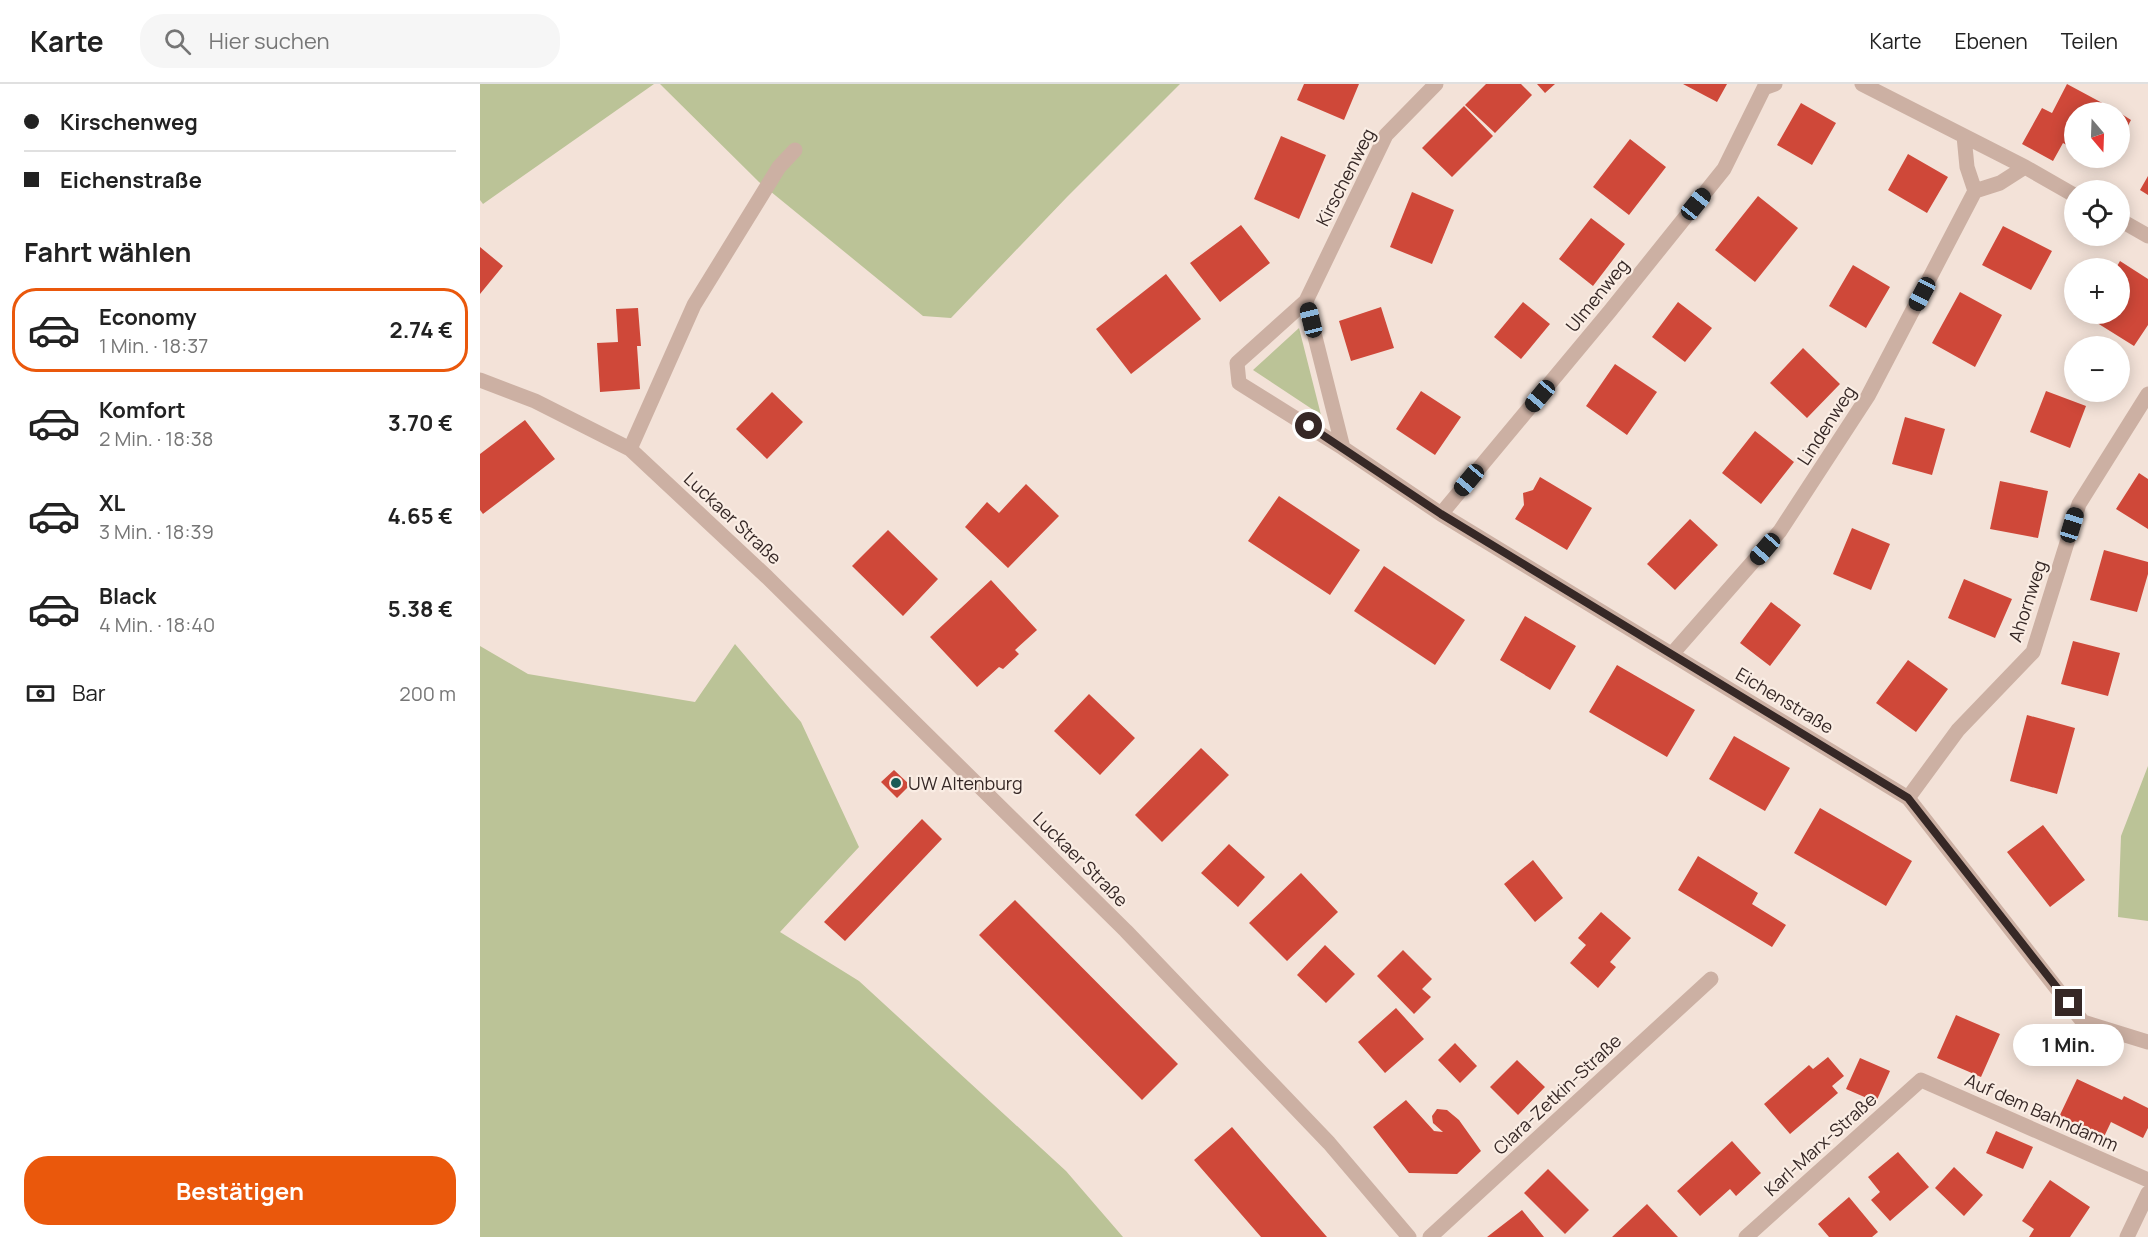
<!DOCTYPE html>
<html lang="de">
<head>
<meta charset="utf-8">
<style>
  :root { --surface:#fff; --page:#f6f6f6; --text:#222; --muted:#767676; --line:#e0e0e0; --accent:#ea580c }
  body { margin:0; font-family:Manrope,sans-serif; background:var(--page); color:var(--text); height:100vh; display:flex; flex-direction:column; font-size:22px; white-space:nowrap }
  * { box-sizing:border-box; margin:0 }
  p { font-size:20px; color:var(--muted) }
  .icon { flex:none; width:33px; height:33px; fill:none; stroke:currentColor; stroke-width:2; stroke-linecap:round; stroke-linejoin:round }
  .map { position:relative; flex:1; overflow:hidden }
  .drawer { display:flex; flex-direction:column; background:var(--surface); width:480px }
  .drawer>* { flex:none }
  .hud { display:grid; align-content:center; height:132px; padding:0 24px; background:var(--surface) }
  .needle { width:39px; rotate:161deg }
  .buttons { position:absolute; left:1584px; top:18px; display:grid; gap:12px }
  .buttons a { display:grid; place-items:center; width:66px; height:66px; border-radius:50%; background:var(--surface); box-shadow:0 3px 15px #0003; font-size:30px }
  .end { position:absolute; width:27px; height:27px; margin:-14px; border:8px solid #362826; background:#fff; box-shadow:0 0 0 3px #fff }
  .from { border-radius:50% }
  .bubble { position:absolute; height:42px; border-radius:21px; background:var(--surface); box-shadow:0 3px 15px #0003; font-size:20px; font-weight:700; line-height:42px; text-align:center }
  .car { position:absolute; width:18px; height:36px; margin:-18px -9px; border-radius:8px; box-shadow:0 0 4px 2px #0007; background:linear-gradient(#222 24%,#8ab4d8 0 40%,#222 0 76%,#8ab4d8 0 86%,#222 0) }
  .hud b { display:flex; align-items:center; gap:21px; height:57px; font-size:22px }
  .hud b+b { border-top:2px solid var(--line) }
  .hud i { width:15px; height:15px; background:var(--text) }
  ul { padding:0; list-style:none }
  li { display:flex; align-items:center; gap:18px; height:84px; margin:0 12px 9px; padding:0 12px; border:3px solid transparent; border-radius:24px }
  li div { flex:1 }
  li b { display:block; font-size:22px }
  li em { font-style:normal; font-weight:700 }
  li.selected { border-color:var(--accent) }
  li>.icon { width:54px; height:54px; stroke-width:1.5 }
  h2 { padding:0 24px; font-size:27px; line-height:72px }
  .pay { display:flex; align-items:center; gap:15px; height:66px; padding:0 24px; font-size:22px }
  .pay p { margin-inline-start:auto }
  .primary-button { display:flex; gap:12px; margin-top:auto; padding:12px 24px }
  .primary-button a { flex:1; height:69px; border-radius:24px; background:var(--accent); color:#fff; font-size:24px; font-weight:700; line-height:69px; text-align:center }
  header { display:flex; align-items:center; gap:36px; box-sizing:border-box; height:84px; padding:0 30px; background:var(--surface); border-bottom:2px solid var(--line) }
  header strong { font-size:28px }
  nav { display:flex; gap:33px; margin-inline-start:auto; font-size:21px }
  .search { width:420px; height:54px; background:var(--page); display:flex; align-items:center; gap:15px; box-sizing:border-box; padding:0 21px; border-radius:24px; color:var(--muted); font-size:22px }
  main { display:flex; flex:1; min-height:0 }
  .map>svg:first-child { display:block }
</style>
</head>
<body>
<header>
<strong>Karte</strong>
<div class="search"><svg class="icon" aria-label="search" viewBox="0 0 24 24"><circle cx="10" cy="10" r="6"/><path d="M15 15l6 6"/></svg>Hier suchen</div>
<nav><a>Karte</a><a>Ebenen</a><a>Teilen</a></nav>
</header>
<main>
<section class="drawer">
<div class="hud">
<b><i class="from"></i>Kirschenweg</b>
<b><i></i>Eichenstraße</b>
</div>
<h2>Fahrt wählen</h2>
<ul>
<li class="selected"><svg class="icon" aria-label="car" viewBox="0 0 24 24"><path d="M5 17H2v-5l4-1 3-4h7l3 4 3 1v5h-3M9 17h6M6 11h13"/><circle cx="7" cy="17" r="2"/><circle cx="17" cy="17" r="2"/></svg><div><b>Economy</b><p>1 Min. · 18:37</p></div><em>2.74 €</em></li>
<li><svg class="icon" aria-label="car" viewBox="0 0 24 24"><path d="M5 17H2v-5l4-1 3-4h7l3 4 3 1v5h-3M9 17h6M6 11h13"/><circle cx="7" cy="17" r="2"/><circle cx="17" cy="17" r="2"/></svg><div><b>Komfort</b><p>2 Min. · 18:38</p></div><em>3.70 €</em></li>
<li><svg class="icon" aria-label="car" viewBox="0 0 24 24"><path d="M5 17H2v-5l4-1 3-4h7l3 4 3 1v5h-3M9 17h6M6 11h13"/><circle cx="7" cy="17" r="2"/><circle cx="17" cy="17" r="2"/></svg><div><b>XL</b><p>3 Min. · 18:39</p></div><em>4.65 €</em></li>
<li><svg class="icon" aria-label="car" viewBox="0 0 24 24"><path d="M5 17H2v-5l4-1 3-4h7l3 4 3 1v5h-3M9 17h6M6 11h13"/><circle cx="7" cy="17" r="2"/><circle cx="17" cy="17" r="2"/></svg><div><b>Black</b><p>4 Min. · 18:40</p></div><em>5.38 €</em></li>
</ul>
<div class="pay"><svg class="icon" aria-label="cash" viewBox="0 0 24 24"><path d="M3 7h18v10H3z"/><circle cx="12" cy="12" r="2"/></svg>Bar<p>200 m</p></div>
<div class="primary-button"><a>Bestätigen</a></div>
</section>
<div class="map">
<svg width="1668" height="1153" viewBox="0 0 1668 1153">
  <rect width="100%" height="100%" fill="#f3e2d8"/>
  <!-- green -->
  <path fill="#bbc397" d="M0 0H174L3 120 0 116Z
    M180 0H700L587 113 471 234 443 232 279 98Z
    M819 244 841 331 773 286Z
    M255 560 321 638 379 763 300 848 379 897 586 1087 643 1153H0V562L48 590 215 618Z
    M1668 682V837L1638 833 1641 752Z"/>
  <!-- building -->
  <path fill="#cf4839" d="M824 0H879L864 36 817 16Z
    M1006 0H1041L1052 11 1015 49 985 21Z
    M1057 0H1075L1065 9Z
    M1203 0H1247L1237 18Z
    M1587 0 1639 28H1594V65L1583 59 1573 77 1542 60 1562 24 1572 29Z
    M1321 19 1356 39 1332 81 1297 61Z
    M984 22 1013 52 972 93 942 64Z
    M1640 29 1651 36 1640 57Z
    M801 52 846 71 819 135 774 115Z
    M1150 55 1186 83 1149 131 1113 103Z
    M1428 70 1468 93 1447 129 1408 106Z
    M1609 74H1630L1625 82Z
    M1668 92V111L1660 106Z
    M932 108 974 126 952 180 910 163Z
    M1278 112 1318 144 1275 198 1235 166Z
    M1111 134 1145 160 1113 202 1079 175Z
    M761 141 790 179 740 218 710 179Z
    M1523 142 1572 167 1551 206 1502 181Z
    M0 163 23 182 0 210Z
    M1640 177 1668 195V241L1654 262 1606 232 1608 230H1640V184H1636Z
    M1373 181 1410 203 1386 244 1349 222Z
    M686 190 721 235 651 290 616 245Z
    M1480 208 1522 231 1495 283 1452 259Z
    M1043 218 1070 240 1041 275 1014 253Z
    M1198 218 1232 244 1205 278 1172 253Z
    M901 223 914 264 871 277 859 237Z
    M158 224 161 262H157L160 305 120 308 117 259 138 258 136 225Z
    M1323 264 1360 300 1327 334 1290 299Z
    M1135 280 1177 308 1147 351 1106 322Z
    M941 307 981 333 955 371 916 345Z
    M1566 307 1606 322 1590 364 1550 348Z
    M292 308 323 338 287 375 256 345Z
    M1425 333 1465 345 1452 391 1412 380Z
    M45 336 75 375 3 430 0 426V370Z
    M1275 347 1314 378 1281 420 1242 389Z
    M1659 389 1668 395V445L1636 425Z
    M1060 393 1112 424 1087 466 1035 435 1044 421 1043 409 1053 406Z
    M1520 397 1568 407 1558 454 1510 445Z
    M546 400 579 432 528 484 485 443 507 418 519 429Z
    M799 412 880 466 850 511 768 457Z
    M1210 435 1238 461 1195 506 1167 480Z
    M1372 444 1410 460 1391 506 1353 490Z
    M408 446 458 495 423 532 372 482Z
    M1624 466 1668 478V490L1657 528 1610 516Z
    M904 482 985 536 955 581 874 527Z
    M1484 495 1532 515 1515 554 1468 534Z
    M511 496 557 546 535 566 539 570 523 585 519 583 497 603 450 553Z
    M1291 518 1321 541 1290 582 1260 559Z
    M1045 532 1096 562 1070 606 1020 576Z
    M1593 557 1640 569 1628 612 1581 600Z
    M1428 576 1468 605 1436 648 1396 619Z
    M1137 581 1215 626 1187 673 1109 628Z
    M609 610 655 654 620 691 574 647Z
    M1547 631 1595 644 1577 710 1530 697Z
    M1254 652 1310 684 1285 727 1229 695Z
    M721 664 749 691 682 758 655 731Z
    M414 686 430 701 417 714 401 698Z
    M1340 724 1432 777 1406 822 1314 769Z
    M442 735 462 755 365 857 344 838Z
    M1563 741 1605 796 1570 823 1527 768Z
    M749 760 785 793 758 823 721 789Z
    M1218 772 1278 809 1272 820 1306 841 1292 863 1198 806Z
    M1053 776 1083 814 1055 838 1024 800Z
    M821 789 858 828 807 877 769 839Z
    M535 816 698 980 662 1016 499 851Z
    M1121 828 1151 854 1130 878 1136 883 1118 904 1090 879 1106 861 1098 854Z
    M845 861 875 890 846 919 817 891Z
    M923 866 952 895 942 905 951 913 934 930 897 892Z
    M916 924 944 955 905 989 878 958Z
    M1476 931 1520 950 1501 993 1457 974Z
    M975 959 997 982 980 999 958 976Z
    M1348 973 1364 992 1352 1002 1358 1009 1310 1050 1284 1020 1329 981 1333 985Z
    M1380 974 1410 987 1396 1018 1366 1005Z
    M1037 976 1065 1003 1038 1031 1010 1003Z
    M1597 995 1642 1016 1644 1012 1668 1024V1044L1663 1054 1631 1038 1622 1057 1578 1035Z
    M926 1016 954 1047 963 1048 953 1039 952 1032 957 1025 967 1026 979 1036 1001 1067 977 1090 929 1089 893 1043Z
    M752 1043 802 1101 847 1153H781L714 1076Z
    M1516 1047 1553 1063 1543 1085 1506 1069Z
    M1252 1057 1281 1089 1256 1112 1250 1105 1220 1132 1197 1107Z
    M1418 1068 1449 1103 1410 1137 1391 1116 1400 1108 1388 1093Z
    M1474 1083 1503 1111 1484 1132 1455 1104Z
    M1068 1085 1109 1126 1085 1150 1044 1109Z
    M1570 1096 1610 1123 1590 1153H1549L1554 1145 1542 1137Z
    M1369 1113 1398 1148 1392 1153H1349L1338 1140Z
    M1167 1120 1198 1153H1132Z
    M1042 1126 1064 1153H1007Z"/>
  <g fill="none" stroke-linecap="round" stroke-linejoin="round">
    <!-- minor -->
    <path stroke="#ccb0a3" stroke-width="15" d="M1382 0 1545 83 1594 111
      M1484 52 1487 83 1495 107
      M1640 136 1668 152
      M826 217 863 364 759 299 757 279 826 217 906 51 956 0
      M0 296 55 317 150 365 287 493 646 847 849 1059 929 1153
      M863 364 961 430 1428 714 1603 938 1668 958
      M150 365 214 221 299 83 315 66
      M961 430 1130 227 1244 85 1284 4 1295 0
      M1192 570 1300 447 1388 312 1495 107 1520 99 1545 83
      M1428 714 1478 646 1553 568 1599 420 1668 310
      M950 1153 1231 895
      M1266 1153 1441 996 1668 1096
      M1647 1153 1668 1109"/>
  </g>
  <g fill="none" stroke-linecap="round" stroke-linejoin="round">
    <!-- route -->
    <path stroke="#362826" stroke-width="8" d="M829 342 961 430 1428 714 1589 919"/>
  </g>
  <!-- markers -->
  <circle fill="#185b55" stroke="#faede4" stroke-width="2" cx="416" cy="699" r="6"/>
  <g text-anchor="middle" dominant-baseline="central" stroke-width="4.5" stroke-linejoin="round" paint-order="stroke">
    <!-- street labels -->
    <g font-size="18" fill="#362826" stroke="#faede4">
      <text transform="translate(865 93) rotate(-63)">Kirschenweg</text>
      <text transform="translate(1117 211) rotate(-51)">Ulmenweg</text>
      <text transform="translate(1346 341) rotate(-57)">Lindenweg</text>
      <text transform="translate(253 434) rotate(43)">Luckaer Straße</text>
      <text transform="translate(1547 517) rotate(-72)">Ahornweg</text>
      <text transform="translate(1305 616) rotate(31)">Eichenstraße</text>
      <text transform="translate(601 775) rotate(45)">Luckaer Straße</text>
      <text transform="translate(1077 1010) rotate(-43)">Clara-Zetkin-Straße</text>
      <text transform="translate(1562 1028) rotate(24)">Auf dem Bahndamm</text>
      <text transform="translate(1340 1060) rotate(-42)">Karl-Marx-Straße</text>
    </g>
    <!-- poi labels -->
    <g font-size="18" fill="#362826" stroke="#faede4" text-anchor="start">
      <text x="428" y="699">UW Altenburg</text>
    </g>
  </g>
</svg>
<div class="buttons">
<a><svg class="needle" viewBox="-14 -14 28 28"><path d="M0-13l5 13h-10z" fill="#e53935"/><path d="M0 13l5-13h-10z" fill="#767676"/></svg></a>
<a><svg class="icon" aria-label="locate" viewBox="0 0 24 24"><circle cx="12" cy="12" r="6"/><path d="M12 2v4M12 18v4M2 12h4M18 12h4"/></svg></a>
<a>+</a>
<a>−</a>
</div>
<i class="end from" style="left:829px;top:342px"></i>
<i class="end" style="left:1589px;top:919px"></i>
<div class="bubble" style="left:1533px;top:940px;width:111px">1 Min.</div>
<i class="car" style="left:1216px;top:120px;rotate:39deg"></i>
<i class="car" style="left:1442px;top:210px;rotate:208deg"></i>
<i class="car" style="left:831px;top:236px;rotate:346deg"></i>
<i class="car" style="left:1060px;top:312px;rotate:220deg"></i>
<i class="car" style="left:989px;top:396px;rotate:220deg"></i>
<i class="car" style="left:1592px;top:441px;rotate:17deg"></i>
<i class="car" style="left:1285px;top:465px;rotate:221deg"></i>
</div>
</main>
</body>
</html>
